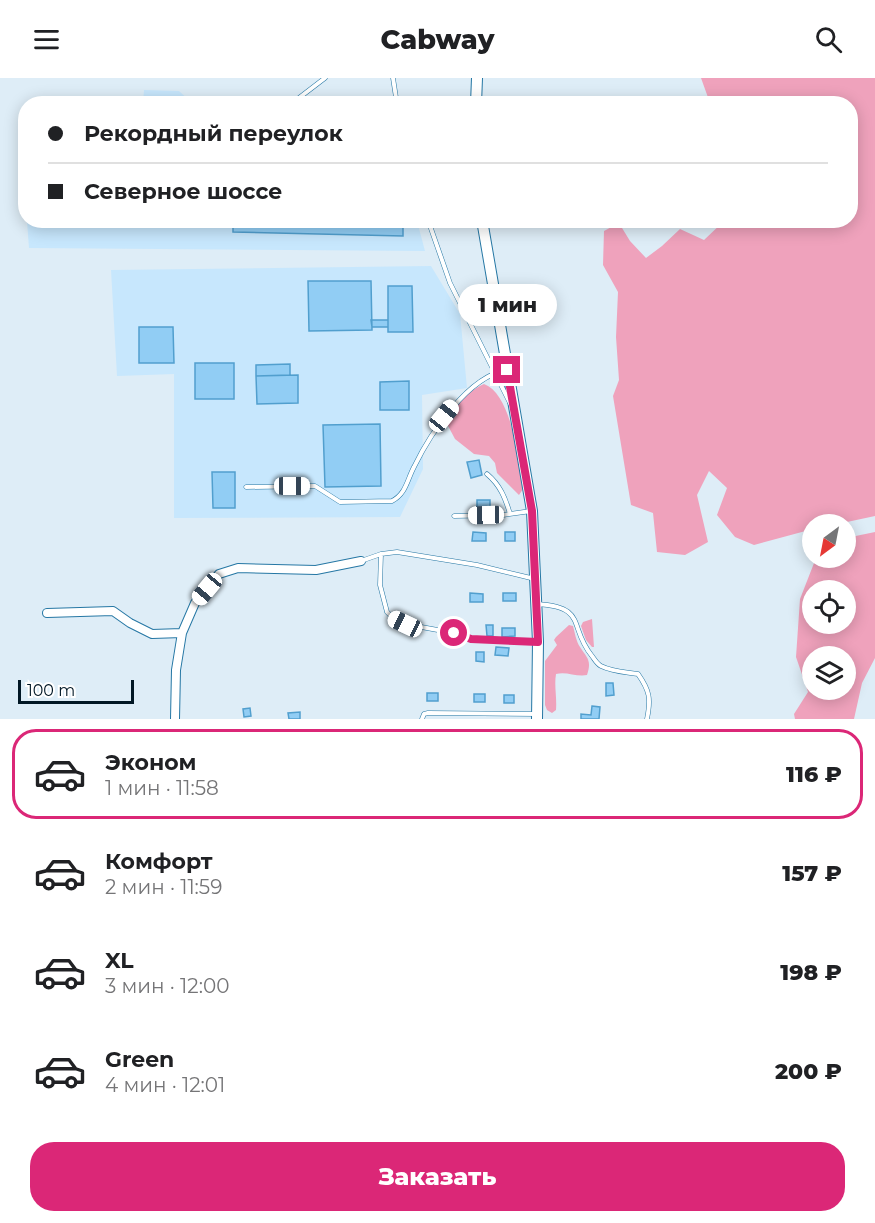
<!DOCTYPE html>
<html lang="ru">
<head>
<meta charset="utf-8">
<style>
  :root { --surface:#fff; --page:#f6f6f6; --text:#202124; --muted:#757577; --line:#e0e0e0; --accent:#db2777 }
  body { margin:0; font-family:Montserrat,sans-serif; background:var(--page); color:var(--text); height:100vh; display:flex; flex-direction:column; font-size:22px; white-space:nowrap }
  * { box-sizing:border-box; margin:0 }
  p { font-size:20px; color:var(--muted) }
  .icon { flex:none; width:33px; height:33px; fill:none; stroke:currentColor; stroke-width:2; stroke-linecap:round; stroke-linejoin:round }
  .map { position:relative; height:641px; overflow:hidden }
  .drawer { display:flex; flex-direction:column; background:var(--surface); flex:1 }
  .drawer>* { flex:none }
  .banner { position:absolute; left:18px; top:18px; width:840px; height:132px; border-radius:24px; box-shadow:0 3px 15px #0003; display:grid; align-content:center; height:132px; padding:0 30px; background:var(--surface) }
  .needle { width:39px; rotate:212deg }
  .buttons { position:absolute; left:802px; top:436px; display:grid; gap:12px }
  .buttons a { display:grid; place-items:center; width:54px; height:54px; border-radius:50%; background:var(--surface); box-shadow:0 3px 15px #0003; font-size:30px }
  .scale { position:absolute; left:18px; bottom:15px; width:116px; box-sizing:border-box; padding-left:6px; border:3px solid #011725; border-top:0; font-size:16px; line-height:21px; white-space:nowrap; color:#011725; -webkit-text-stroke:4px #fff; paint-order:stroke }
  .end { position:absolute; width:27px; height:27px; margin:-14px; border:8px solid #db2777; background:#fff; box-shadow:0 0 0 3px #fff }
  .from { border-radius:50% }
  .bubble { position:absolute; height:42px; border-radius:21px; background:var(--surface); box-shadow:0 3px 15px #0003; font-size:20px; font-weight:800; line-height:42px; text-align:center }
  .car { position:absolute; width:18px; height:36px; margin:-18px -9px; border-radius:8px; box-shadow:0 0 4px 2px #0007; background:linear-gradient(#fff 24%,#345 0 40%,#fff 0 76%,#345 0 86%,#fff 0) }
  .banner b { display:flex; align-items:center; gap:21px; height:57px; font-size:22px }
  .banner b+b { border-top:2px solid var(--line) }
  .banner i { width:15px; height:15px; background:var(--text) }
  ul { padding:10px 0 0; list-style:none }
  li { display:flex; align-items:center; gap:18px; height:90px; margin:0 12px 9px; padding:0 18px; border:3px solid transparent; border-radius:24px }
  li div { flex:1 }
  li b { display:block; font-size:22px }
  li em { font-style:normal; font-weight:800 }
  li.active { border-color:var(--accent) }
  li>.icon { width:54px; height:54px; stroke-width:1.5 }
  .cta { display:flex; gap:12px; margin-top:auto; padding:12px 30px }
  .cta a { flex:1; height:69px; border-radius:24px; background:var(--accent); color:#fff; font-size:24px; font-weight:800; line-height:69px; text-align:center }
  header { display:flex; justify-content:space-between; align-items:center; height:78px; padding:0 30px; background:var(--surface); font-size:27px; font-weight:800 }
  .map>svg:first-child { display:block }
</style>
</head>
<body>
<header><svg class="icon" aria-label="menu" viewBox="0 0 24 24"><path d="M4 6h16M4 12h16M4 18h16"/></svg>Cabway<svg class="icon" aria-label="search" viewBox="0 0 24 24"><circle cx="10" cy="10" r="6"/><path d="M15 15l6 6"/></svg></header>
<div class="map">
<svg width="875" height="641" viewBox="0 0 875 641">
  <rect width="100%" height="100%" fill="#deedf7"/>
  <!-- built -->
  <path fill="#c7e7fd" d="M144 12 179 13 192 25H143Z
    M27 143H417L425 173 29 170Z
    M431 188 460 236 467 310 422 317 423 391 400 439 174 440V296L117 298 111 192Z"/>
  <!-- green -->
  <path fill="#efa2bc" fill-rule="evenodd" d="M701 0H875V438L833 447H813V451L754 467 735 459 717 437 727 410 709 393 697 417 708 464 685 477 657 474 653 435 631 427 613 318 619 302 616 259 618 214 603 187 604 153 619 145 630 163 646 180 662 168 680 151 704 162 724 143 850 142V26L710 25Z
    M484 306C513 317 518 384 523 411L519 417 497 395 495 385 489 378 474 376 455 361 446 344C451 329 470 312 484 306Z
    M875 454V580L862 605 854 641H795L794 636 808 614 796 579 800 521 816 480H846V460ZM813 513H846V546H813ZM813 579H846V612H813Z
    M592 541 594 569H592L586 562 581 548 583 544Z
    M569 547 573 548C575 555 576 563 580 569 587 580 592 582 587 597 576 599 566 593 556 596 554 608 557 619 556 632L552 635 547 632 545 627V583L557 567 554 562 556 559Z"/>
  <!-- building -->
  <path fill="#91cdf4" stroke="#519fce" stroke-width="1.5" d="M184 142H211L210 147H184Z
    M233 142H403V158L233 154Z
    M308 203H371L372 252 309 253Z
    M388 208H412L413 254H388Z
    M371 242H388V249H372Z
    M139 249H173L174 285H139Z
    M195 285H234V321H195Z
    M290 286V297L256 298V287Z
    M298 297V325L257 326 256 298Z
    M409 303V332H380V304Z
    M380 346 381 408 325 409 323 347Z
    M479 382 482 397 471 400 467 384Z
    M212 394H235V430H213Z
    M477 422H490V431H477Z
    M473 454 486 455V463H472Z
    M505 454H515V463H505Z
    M470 515 483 516V524H470Z
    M503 515H516V523H503Z
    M486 547H493V558H487Z
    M502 550H515V558L502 559Z
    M496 569 509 570 508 578 495 577Z
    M476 574H484V584L476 583Z
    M606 605H613L614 617 606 618Z
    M427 615H438V623H427Z
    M474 616H485V624H474Z
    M504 617H514V625H504Z
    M592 628 600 629 599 641H581V636L591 637Z
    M250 630 251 638 244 639 243 631Z
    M300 634V641H289L288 635Z"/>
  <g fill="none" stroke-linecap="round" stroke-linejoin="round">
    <!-- lane casing -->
    <g stroke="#2577a4" stroke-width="5">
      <path id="lane" d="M393 0 397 26
        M291 26 325 0
        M428 142 450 205 510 325
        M487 396C500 407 505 419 510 436
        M246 409 315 408 340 424 392 423C406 416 407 402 414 389 430 356 468 298 507 292
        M454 438 503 437 531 433
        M381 476 380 507 387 534 394 541 405 546 454 555 471 561 537 564
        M361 483 381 476 397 474 477 487 535 501
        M537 526C588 529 568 549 592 578 595 582 597 586 601 588 613 594 626 594 638 596 650 613 651 621 647 641
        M422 641 424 636 428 635 537 636"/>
    </g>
    <!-- street casing -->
    <g stroke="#2577a4" stroke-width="10">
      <path id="street" d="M47 535 113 533 130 545 152 556 182 555
        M175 641 176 592 182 555 195 525 219 496 238 490 316 492 361 483"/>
    </g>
    <!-- secondary casing -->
    <g stroke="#2577a4" stroke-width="12">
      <path id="secondary" d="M476 26 477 0
        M482 142 532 433 538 564 537 641"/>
    </g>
    <!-- lane -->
    <use href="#lane" stroke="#fff" stroke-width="4"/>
    <!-- street -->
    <use href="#street" stroke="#fff" stroke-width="8"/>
    <!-- secondary -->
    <use href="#secondary" stroke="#fff" stroke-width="10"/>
  </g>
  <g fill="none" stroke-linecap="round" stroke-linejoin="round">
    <!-- route -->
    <path stroke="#db2777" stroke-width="8" d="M454 555 471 561 538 564 532 433 507 292"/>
  </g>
</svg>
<div class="buttons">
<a><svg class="needle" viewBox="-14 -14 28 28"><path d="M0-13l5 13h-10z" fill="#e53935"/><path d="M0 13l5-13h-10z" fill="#757577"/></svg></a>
<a><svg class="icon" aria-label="locate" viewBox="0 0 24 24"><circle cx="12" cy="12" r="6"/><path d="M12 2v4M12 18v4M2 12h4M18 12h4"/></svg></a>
<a><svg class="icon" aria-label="layers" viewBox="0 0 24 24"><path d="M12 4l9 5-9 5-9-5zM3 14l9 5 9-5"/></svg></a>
</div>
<div class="scale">100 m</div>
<i class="end from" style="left:454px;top:555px"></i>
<i class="end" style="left:507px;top:292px"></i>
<div class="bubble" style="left:458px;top:206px;width:99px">1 мин</div>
<i class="car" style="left:444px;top:338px;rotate:39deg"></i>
<i class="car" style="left:292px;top:408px;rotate:90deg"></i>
<i class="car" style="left:486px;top:437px;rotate:269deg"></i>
<i class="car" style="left:207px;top:511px;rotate:220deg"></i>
<i class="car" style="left:405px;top:546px;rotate:295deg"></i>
<div class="banner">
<b><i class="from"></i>Рекордный переулок</b>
<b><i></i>Северное шоссе</b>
</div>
</div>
<section class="drawer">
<ul>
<li class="active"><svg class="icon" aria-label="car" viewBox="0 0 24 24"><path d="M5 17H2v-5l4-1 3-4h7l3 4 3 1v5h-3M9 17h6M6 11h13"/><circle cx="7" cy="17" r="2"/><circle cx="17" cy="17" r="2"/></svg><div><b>Эконом</b><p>1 мин · 11:58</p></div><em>116 ₽</em></li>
<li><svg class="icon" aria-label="car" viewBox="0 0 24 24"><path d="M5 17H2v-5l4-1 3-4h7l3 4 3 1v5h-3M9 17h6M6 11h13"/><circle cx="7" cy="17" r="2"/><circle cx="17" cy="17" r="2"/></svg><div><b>Комфорт</b><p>2 мин · 11:59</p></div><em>157 ₽</em></li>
<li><svg class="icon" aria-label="car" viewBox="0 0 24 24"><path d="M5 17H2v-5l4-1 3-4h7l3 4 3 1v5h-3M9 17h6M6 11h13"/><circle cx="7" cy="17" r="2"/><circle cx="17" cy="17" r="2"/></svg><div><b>XL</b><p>3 мин · 12:00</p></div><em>198 ₽</em></li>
<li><svg class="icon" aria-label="car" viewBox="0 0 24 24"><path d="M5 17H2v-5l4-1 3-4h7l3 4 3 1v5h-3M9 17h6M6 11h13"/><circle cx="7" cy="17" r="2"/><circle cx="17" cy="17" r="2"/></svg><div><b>Green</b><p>4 мин · 12:01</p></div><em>200 ₽</em></li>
</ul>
<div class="cta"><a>Заказать</a></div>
</section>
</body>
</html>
